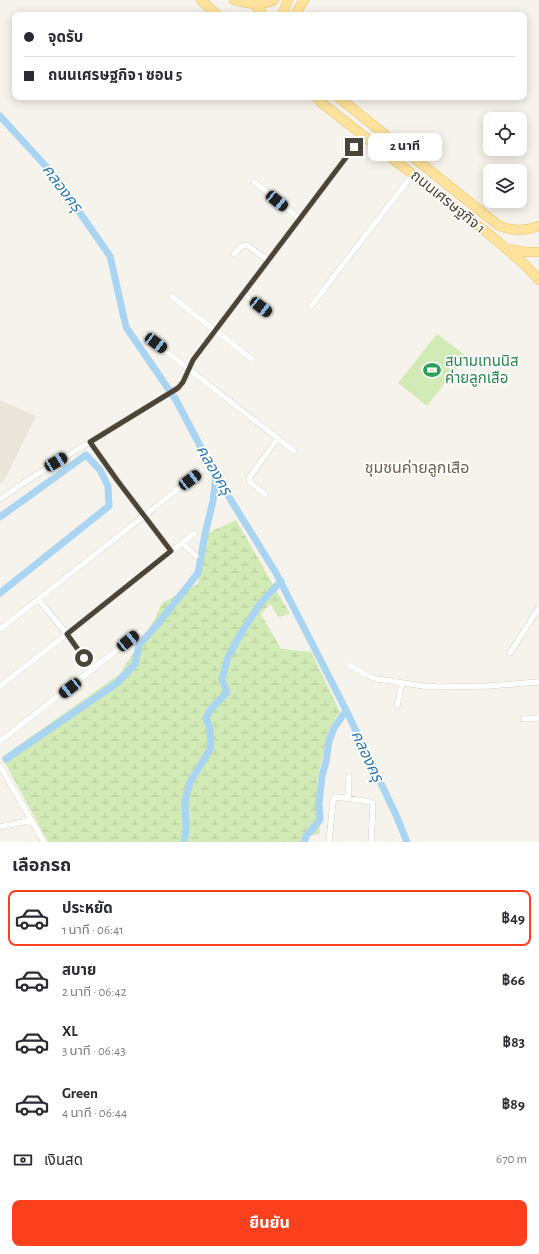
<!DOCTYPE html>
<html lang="th">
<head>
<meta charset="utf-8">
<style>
  :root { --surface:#fff; --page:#f2f2f3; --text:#2b2b33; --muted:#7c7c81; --line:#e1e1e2; --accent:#fc3f1d }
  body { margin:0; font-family:"Alegreya Sans","Noto Sans Thai",sans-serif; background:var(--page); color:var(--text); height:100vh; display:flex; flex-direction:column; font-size:15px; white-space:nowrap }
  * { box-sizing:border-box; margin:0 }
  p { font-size:13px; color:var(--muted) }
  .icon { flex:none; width:22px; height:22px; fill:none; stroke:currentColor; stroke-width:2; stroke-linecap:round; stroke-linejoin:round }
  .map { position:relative; height:842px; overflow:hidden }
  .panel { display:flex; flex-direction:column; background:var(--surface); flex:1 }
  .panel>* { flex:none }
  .banner { position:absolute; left:12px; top:12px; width:515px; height:88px; border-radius:8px; box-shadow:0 2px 10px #0003; display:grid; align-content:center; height:88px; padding:0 12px; background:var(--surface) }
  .controls { position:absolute; left:483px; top:112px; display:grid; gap:8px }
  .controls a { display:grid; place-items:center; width:44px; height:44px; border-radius:8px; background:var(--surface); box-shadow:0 2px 10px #0003; font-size:20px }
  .end { position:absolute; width:18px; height:18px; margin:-9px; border:5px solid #4b4439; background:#fff; box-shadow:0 0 0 2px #fff }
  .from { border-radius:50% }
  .bubble { position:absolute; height:28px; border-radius:8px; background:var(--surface); box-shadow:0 2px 10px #0003; font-size:13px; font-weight:700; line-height:28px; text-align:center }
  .car { position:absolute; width:12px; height:24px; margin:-12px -6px; border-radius:5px; box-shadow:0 0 3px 1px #0007; background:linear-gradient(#222 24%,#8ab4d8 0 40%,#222 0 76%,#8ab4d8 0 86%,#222 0) }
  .banner b { display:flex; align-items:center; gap:14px; height:38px; font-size:15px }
  .banner b+b { border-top:1px solid var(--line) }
  .banner i { width:10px; height:10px; background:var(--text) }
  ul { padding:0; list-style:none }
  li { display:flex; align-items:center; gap:12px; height:56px; margin:0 8px 6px; padding:0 4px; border:2px solid transparent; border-radius:8px }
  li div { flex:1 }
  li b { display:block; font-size:15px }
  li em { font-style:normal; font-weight:700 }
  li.current { border-color:var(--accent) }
  li>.icon { width:36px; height:36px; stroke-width:1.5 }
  h2 { padding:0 12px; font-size:18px; line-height:48px }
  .pay { display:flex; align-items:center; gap:10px; height:44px; padding:0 12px; font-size:15px }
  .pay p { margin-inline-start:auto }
  .primary-button { display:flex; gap:8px; margin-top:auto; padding:8px 12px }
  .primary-button a { flex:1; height:46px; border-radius:8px; background:var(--accent); color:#fff; font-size:16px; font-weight:700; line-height:46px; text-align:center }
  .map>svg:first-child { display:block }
</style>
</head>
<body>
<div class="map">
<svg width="539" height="842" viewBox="0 0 539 842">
  <defs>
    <pattern id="wetland-marsh" width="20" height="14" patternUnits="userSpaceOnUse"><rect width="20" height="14" fill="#d2eab5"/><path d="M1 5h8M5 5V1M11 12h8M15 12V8" fill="none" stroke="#b6ca9c"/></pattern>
  </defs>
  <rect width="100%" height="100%" fill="#f6f3ec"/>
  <!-- residential -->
  <path fill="#eae5da" d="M0 400 36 416 5 479 0 484Z"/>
  <!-- wetland -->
  <path fill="url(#wetland-marsh)" d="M236 520 290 614 279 617 270 604 261 614 281 649 311 652 340 712 329 730 317 781 320 834 302 836 301 842H48L2 757 120 674C134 650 152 628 162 603L198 584 205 534Z"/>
  <!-- pitch -->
  <path fill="#d2eab5" d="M437 334 466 356 427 406 398 383Z"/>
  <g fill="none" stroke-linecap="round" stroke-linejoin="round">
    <!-- canal -->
    <path stroke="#a9d4f2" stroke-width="7" d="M0 116 52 173 110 256 126 327 176 400 216 476 276 573 348 714 396 815 407 842
      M0 517 86 455 100 470 108 486 109 506 0 593
      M6 759 117 683 135 664 139 645 157 625 198 573 205 534 213 501 216 476
      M184 842 186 830 185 802 190 782 211 748 210 728 206 718 211 709 227 692 222 680 228 657 243 630 260 604 281 581
      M304 842 307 835 320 820 319 804 322 776 326 762 329 741 334 728 346 711"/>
    <!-- street casing -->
    <g stroke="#c2bbae" stroke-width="6">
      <path id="street" d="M254 182 300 219
        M234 254C239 249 241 244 248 246L269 261
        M243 294 270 314
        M171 296 252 359
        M311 306 413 174
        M145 335 294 451
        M90 442 117 480 171 551
        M265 494 250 482 249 478 278 438
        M0 499 34 476 178 388 183 382 193 360 363 135
        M182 543 196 556
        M38 599 67 634 93 670
        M0 629 201 471
        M510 653 539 608
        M349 665 368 676 377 679 423 686 440 687 488 686 539 682
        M0 686 195 533
        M397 706 402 683
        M523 719 539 718
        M0 741 140 632
        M0 766 44 842
        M348 798 349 776
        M0 827 32 820
        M329 842 333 801 335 797H337L372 802 373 806 371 842"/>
    </g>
    <!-- primary casing -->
    <g stroke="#e6c16a" stroke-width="10">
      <path id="primary" d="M201 0 217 15
        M234 0C247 4 262 6 274 0
        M254 4 264 15
        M282 15 288 0
        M295 15 304 0
        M316 97 323 104 495 239 525 265 539 280
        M338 97 498 225C512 232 525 231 539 226
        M507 249 525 252H539"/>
    </g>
    <!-- street -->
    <use href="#street" stroke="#fff" stroke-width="5.5"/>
    <!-- primary -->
    <use href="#primary" stroke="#ffe39c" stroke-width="9"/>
  </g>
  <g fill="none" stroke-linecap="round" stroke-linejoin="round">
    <!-- route -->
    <path stroke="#4b4439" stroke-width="5" d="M84 658 67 634 171 551 117 480 90 442 178 388 183 382 193 360 354 147"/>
  </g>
  <!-- icons -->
  <defs>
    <g id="stadium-bare" transform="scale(1.38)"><path d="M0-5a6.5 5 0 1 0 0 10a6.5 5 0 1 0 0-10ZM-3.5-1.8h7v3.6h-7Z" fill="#2e9e5b" stroke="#fff" stroke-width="2.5" paint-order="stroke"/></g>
  </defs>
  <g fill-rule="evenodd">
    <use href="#stadium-bare" x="432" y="370"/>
  </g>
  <g text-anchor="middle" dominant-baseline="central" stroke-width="3.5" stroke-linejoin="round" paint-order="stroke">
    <!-- street labels -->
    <g font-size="15" fill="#4b4439" stroke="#fff">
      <text transform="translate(448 202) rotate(39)">ถนนเศรษฐกิจ 1</text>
    </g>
    <!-- leisure labels -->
    <g font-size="15" fill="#27864d" stroke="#fff" text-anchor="start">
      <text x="445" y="361">สนามเทนนิส<tspan x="445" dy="17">ค่ายลูกเสือ</tspan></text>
    </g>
    <!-- water labels -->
    <g font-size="16" font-style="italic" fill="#2e7ab2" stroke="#fff">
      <text transform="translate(62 188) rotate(53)">คลองครุ</text>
      <text transform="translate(214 470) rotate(60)">คลองครุ</text>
      <text transform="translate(367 756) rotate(65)">คลองครุ</text>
    </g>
    <!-- neighbourhood labels -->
    <g font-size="16" fill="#6e6250" stroke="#fff">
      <text x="417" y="468">ชุมชนค่ายลูกเสือ</text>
    </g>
  </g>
</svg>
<div class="controls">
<a><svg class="icon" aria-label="locate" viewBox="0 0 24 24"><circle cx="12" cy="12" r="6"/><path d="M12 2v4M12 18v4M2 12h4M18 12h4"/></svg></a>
<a><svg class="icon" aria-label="layers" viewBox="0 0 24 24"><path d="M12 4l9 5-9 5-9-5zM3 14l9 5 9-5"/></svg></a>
</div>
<i class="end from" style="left:84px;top:658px"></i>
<i class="end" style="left:354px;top:147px"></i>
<div class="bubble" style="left:368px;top:133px;width:74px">2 นาที</div>
<i class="car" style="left:277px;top:201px;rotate:129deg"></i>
<i class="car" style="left:261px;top:307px;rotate:128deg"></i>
<i class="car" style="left:156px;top:343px;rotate:127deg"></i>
<i class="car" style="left:56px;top:462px;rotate:59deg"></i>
<i class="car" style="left:190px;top:480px;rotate:53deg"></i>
<i class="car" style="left:128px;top:641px;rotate:51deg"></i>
<i class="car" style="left:70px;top:688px;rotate:232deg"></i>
<div class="banner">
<b><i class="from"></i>จุดรับ</b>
<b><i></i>ถนนเศรษฐกิจ 1 ซอน 5</b>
</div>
</div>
<section class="panel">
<h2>เลือกรถ</h2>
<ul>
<li class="current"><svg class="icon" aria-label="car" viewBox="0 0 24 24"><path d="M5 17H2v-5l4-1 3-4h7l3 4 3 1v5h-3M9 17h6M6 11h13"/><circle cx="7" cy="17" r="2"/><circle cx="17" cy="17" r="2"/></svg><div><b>ประหยัด</b><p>1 นาที · 06:41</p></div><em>฿49</em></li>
<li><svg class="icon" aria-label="car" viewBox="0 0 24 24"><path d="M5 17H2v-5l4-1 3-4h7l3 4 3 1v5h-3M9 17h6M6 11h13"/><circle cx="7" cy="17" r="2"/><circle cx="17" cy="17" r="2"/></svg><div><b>สบาย</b><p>2 นาที · 06:42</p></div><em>฿66</em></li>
<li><svg class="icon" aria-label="car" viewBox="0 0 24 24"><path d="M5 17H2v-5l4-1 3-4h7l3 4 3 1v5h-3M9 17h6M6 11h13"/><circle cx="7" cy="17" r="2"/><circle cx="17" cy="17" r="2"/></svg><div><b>XL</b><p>3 นาที · 06:43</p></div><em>฿83</em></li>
<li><svg class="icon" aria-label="car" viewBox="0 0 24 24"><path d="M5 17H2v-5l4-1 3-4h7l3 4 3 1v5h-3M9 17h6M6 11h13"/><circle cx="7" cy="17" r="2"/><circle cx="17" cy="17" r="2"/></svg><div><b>Green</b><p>4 นาที · 06:44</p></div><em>฿89</em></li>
</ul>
<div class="pay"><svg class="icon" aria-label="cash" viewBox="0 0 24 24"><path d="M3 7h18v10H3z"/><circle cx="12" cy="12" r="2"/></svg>เงินสด<p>670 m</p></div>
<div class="primary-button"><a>ยืนยัน</a></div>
</section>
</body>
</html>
